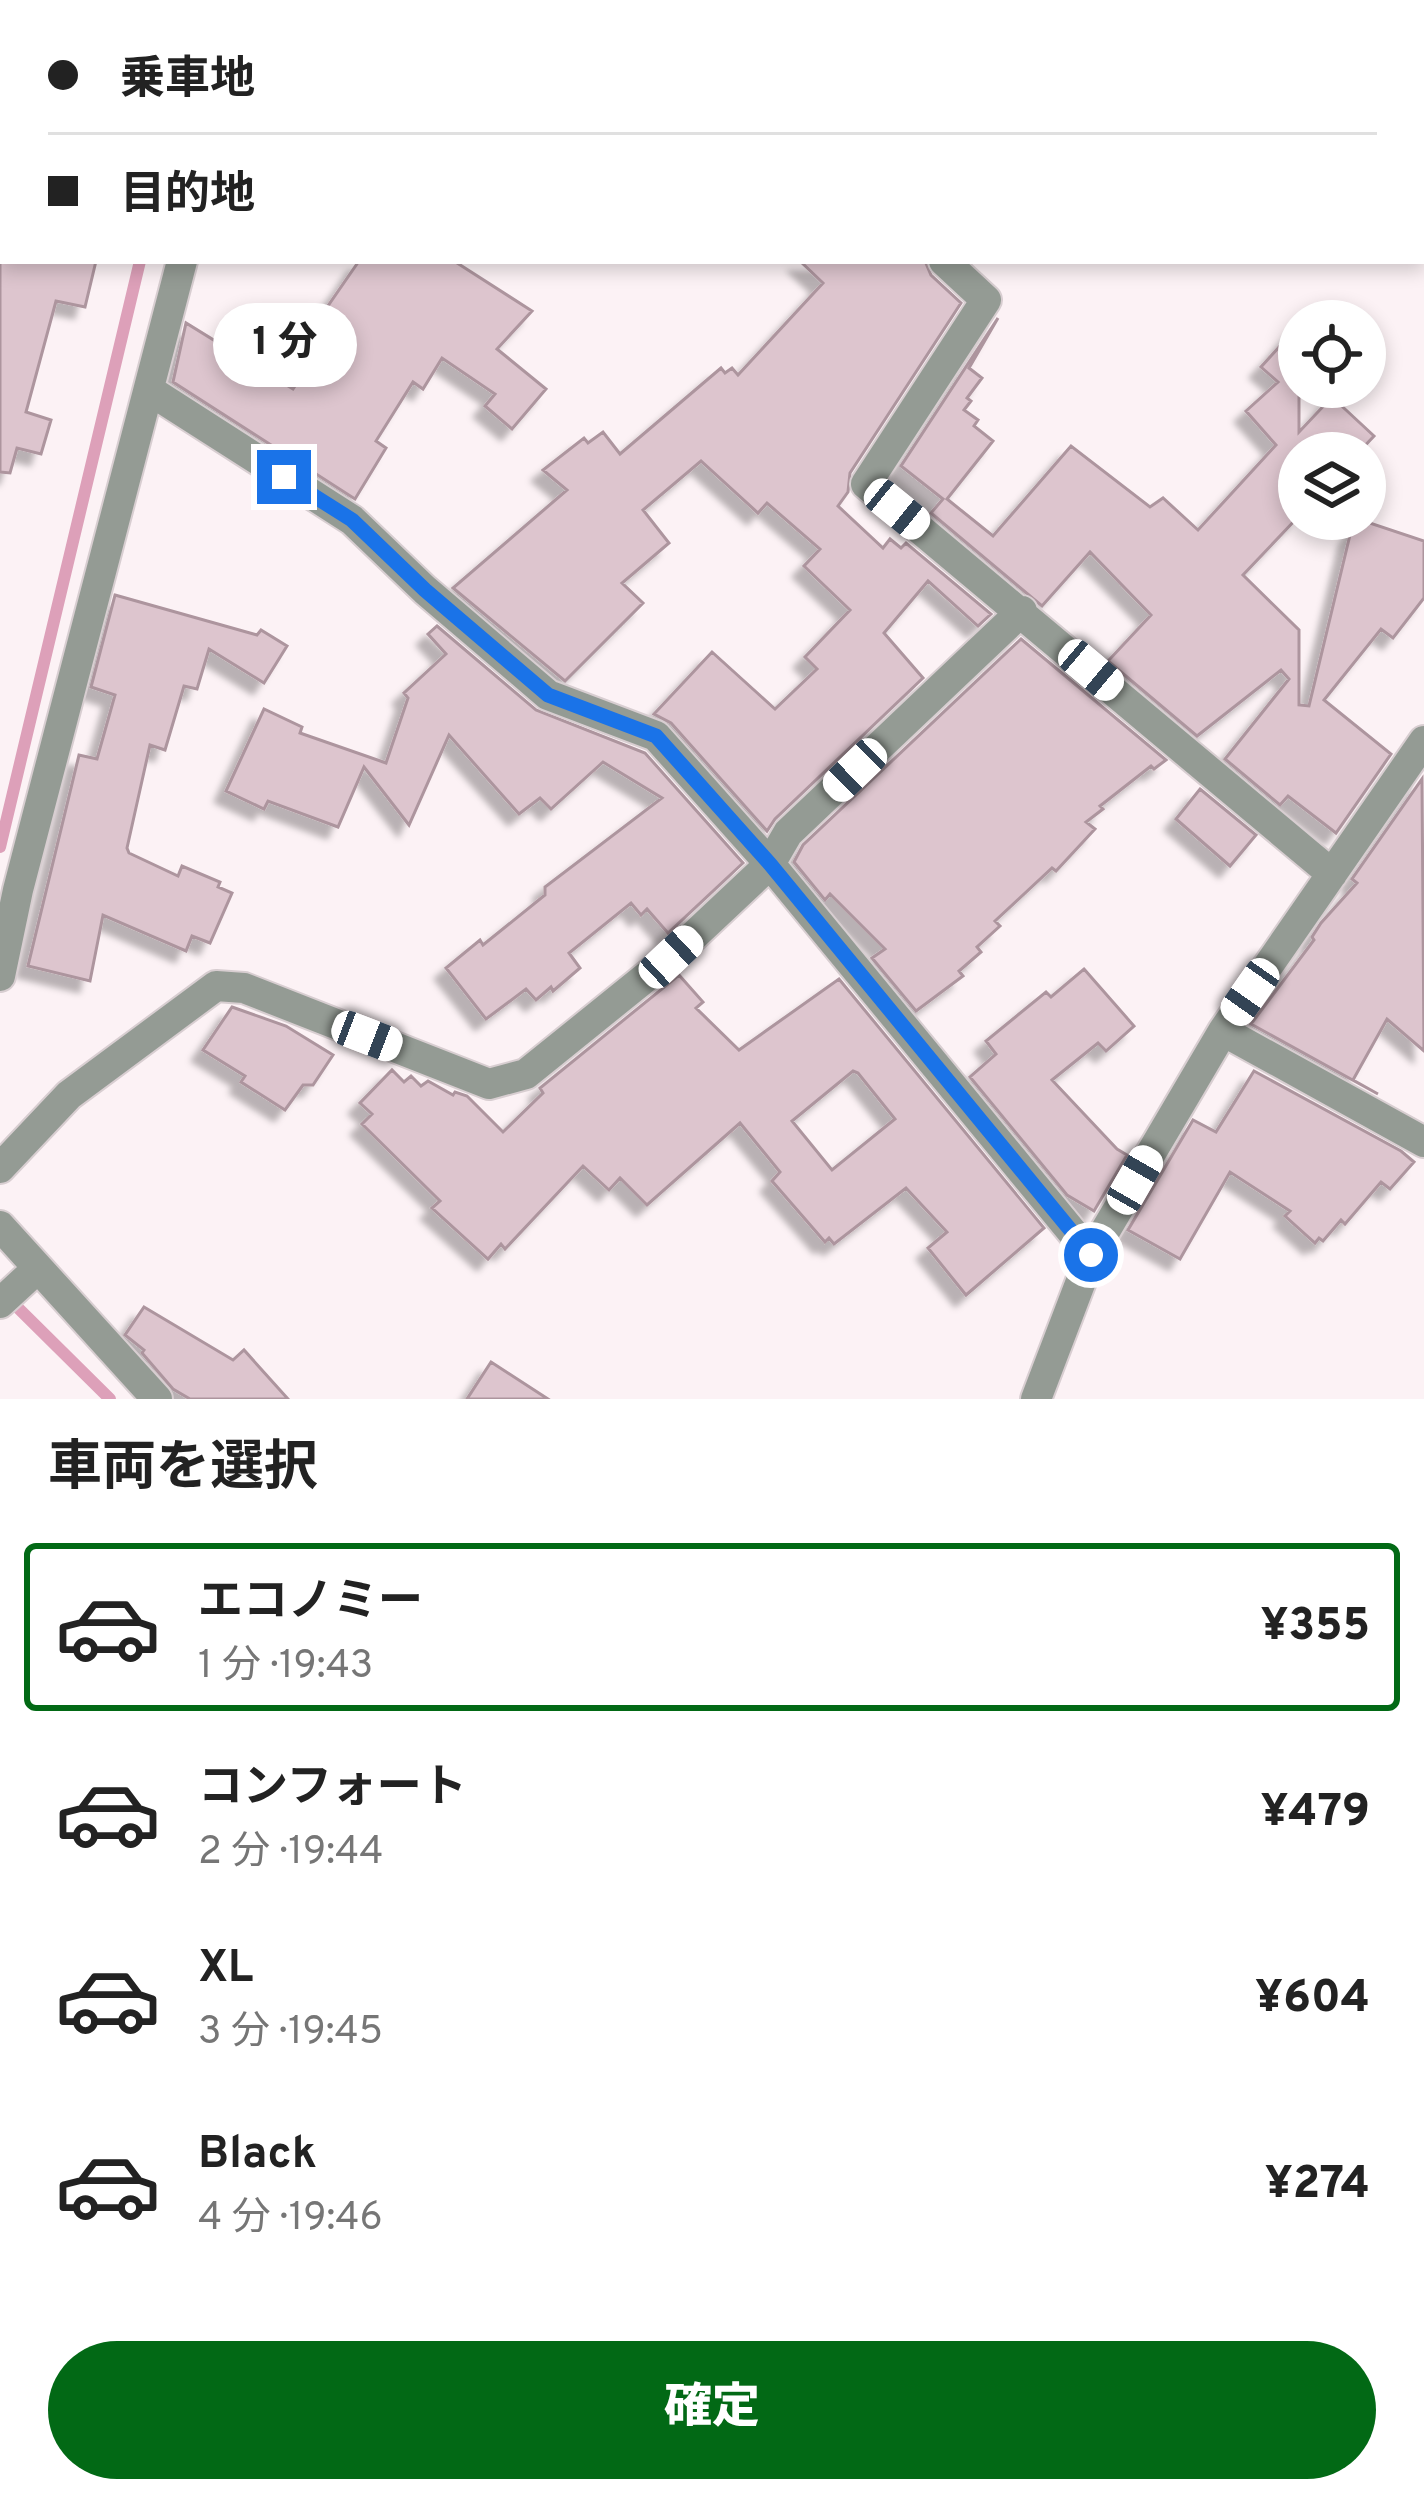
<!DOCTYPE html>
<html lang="ja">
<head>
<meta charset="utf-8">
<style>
  :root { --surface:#fff; --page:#f6f6f6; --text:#222; --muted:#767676; --line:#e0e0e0; --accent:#026915 }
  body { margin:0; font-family:Overpass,"Noto Sans JP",sans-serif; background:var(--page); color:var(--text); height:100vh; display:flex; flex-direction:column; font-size:45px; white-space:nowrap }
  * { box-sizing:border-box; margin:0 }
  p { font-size:39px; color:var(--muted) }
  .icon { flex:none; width:66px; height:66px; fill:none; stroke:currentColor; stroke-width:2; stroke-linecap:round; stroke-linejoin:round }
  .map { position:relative; height:1399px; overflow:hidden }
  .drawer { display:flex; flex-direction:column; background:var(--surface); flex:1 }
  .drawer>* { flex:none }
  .top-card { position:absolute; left:0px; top:0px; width:1425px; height:264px; box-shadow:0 6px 18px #0003; display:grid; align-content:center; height:264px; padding:0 48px; background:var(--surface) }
  .tools { position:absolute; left:1278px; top:300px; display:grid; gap:24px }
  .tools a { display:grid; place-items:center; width:108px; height:108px; border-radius:50%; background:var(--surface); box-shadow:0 6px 18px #0003; font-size:60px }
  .end { position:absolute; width:54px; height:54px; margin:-27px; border:15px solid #1a73e8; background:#fff; box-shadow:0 0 0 6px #fff }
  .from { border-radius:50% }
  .bubble { position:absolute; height:84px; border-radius:42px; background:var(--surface); box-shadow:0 6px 18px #0003; font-size:39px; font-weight:800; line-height:84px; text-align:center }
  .car { position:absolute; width:36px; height:72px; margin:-36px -18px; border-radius:15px; box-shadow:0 0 9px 3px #0007; background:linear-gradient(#fff 24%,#345 0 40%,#fff 0 76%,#345 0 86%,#fff 0) }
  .top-card b { display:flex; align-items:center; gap:42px; height:114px; font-size:45px }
  .top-card b+b { border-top:3px solid var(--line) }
  .top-card i { width:30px; height:30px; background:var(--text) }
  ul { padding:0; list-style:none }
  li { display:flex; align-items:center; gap:36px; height:168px; margin:0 24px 18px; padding:0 24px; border:6px solid transparent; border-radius:12px }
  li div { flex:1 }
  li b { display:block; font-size:45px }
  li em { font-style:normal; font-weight:800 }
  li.current { border-color:var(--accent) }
  li>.icon { width:108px; height:108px; stroke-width:1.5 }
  h2 { padding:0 48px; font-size:54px; line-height:144px }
  .primary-button { display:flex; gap:24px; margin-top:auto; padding:24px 48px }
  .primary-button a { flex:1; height:138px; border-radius:72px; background:var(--accent); color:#fff; font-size:48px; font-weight:800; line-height:138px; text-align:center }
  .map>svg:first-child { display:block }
</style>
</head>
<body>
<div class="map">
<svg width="1424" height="1399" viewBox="0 0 1424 1399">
  <defs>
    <filter id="shadow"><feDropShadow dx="-11" dy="11" stdDeviation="3" flood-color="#0004"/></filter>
  </defs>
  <rect width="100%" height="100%" fill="#fcf2f5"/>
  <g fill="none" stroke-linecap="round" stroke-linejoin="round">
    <!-- stream -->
    <path stroke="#dda0b9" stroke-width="12" d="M202 3 203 0
      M0 847 140 261
      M9 1299 110 1399"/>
  </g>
  <!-- building -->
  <path fill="#ddc5ce" stroke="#ad959e" stroke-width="3" fill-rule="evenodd" filter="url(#shadow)" d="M0 261H96L85 307 56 301 26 412 51 420 41 454 17 448 10 473 0 472Z
    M359 261H454L532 311 497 349 546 389 512 429 485 406 495 394 442 358 423 389 413 382 376 441 386 448 355 499 173 382 186 323 293 389 336 325 321 316Z
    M800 261H925L931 275 961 303 850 473 848 492 838 506 883 548 890 539 901 548 906 543 991 614 978 626 928 581 884 633 923 678 775 819 767 831 671 723 654 714 712 652 775 709 817 669 805 657 850 610 804 566 820 549 767 503 758 513 701 461 643 510 669 543 622 583 643 603 565 681 453 588 567 490 543 470 584 438 588 443 603 432 620 454 721 368 725 373 732 368 738 375 823 283Z
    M998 318 969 368 982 378 967 398 971 401 964 410 978 420 974 426 993 441 947 499 993 536 1071 446 1150 507 1163 498 1198 530 1276 445 1246 411 1278 382 1261 367 1299 325V432L1332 397 1374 436 1358 453H1299V516L1243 575 1299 630V705L1309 706 1350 535 1361 520 1424 541V598L1393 638 1381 629 1324 700 1391 754 1336 833 1288 796 1280 805 1225 759 1289 679 1281 670 1197 736 1108 661 1151 615 1090 552 1042 606 931 513 943 499 901 466Z
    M115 595 257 635 261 630 287 646 264 683 209 649 197 689 184 686 165 750 150 745 127 848 129 853 178 876 182 866 220 882 218 887 232 893 210 943 192 936 186 951 103 915 90 981 28 966 79 755 97 759 115 695 91 687Z
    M437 626 536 710 645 753 743 863 668 933 647 909 641 915 631 903 569 953 580 968 553 991 551 987 536 1000 526 989 486 1019 446 968 480 940 483 945 545 895V887L662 798 603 762 551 809 540 798 519 814 449 735 409 825 364 767 338 827 268 801 264 809 226 791 264 709 302 727 300 733 386 763 408 698 404 693 446 654 428 634Z
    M1021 639 1166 760 1154 769 1151 766 1100 806 1103 809 1086 822 1095 829 1056 871 1052 868 995 921 1000 926 977 947 981 952 959 971 963 976 916 1011 872 958 885 949 830 894 825 900 794 862 803 845Z
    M1422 779 1424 1051 1387 1019 1353 1080 1378 1094 1251 1024 1314 940 1312 937 1321 923 1357 883 1352 879Z
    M1200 789 1256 835 1230 866 1176 819Z
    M1084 969 1134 1026 1106 1051 1098 1043 1052 1080 1117 1149 1127 1155 1094 1211 1067 1195 970 1077 996 1054 986 1041 1046 992 1051 997Z
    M679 975 703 1002 696 1008 739 1050 839 979 1044 1228 966 1295 928 1248 947 1232 906 1188 834 1244 829 1238 825 1242 772 1181 780 1172 740 1123 647 1205 620 1178 609 1190 583 1166 505 1249 501 1244 488 1259 432 1208 440 1201 362 1124 372 1114 360 1103 392 1070 404 1082 411 1076 421 1086 428 1081 453 1095 455 1092 467 1096 503 1132 543 1093 540 1088ZM853 1071 858 1073 895 1119 832 1170 792 1121Z
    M232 1007 286 1026 333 1055 313 1085H303L285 1110 241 1082 245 1076 203 1050Z
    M1254 1071 1401 1151 1414 1162 1390 1189 1381 1182 1345 1224 1341 1220 1323 1241 1319 1238 1315 1243 1285 1216 1290 1211 1230 1172 1180 1259 1128 1230 1193 1120 1216 1132Z
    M144 1307 233 1360 244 1350 288 1399H190L173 1389 142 1353 144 1350 125 1335Z
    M491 1362 548 1399H467Z"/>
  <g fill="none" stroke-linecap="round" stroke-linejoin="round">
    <!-- minor casing -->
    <g stroke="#d8ced1" stroke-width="34">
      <path id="minor" d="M657 0 660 3
        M247 3 248 0
        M944 261 986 300 866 484 1332 874
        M149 390 352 520 425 590 548 695 656 736 770 864 1091 1255
        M0 976 18 890 182 261
        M1223 1031 1424 1142
        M0 1168 69 1095 216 986 244 988 489 1084 526 1074 671 957 770 864 788 833 1022 611
        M0 1226 157 1399
        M0 1303 37 1269
        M1036 1399 1091 1255 1223 1031 1424 741"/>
    </g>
    <!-- minor -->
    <use href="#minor" stroke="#949b94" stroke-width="30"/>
  </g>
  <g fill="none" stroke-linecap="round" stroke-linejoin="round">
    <!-- route -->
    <path stroke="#1a73e8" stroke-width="15" d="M284 477 352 520 425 590 548 695 656 736 770 864 1091 1255"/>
  </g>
</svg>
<div class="tools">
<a><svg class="icon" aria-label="locate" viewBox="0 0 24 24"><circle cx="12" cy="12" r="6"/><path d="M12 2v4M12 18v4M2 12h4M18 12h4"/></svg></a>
<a><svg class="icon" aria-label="layers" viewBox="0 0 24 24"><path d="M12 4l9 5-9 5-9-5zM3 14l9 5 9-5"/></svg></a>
</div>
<i class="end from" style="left:1091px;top:1255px"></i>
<i class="end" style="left:284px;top:477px"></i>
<div class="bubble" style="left:213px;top:303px;width:144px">1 分</div>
<i class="car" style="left:897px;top:509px;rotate:129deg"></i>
<i class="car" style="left:1091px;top:670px;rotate:130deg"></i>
<i class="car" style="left:855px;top:770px;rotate:226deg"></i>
<i class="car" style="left:671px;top:957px;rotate:47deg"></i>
<i class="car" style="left:1250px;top:992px;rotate:215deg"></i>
<i class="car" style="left:367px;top:1036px;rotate:111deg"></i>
<i class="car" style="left:1135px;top:1180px;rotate:30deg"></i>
<div class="top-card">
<b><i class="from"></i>乗車地</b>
<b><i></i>目的地</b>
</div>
</div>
<section class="drawer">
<h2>車両を選択</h2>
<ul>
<li class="current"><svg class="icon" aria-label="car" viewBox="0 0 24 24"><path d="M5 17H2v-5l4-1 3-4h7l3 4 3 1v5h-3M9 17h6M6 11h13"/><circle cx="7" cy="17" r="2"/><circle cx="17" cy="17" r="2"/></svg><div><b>エコノミー</b><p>1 分 · 19:43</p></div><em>¥355</em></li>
<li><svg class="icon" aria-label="car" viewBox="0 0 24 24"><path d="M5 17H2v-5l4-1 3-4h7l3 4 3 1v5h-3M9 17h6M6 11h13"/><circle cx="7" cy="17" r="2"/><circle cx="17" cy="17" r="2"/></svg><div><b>コンフォート</b><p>2 分 · 19:44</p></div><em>¥479</em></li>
<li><svg class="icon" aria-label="car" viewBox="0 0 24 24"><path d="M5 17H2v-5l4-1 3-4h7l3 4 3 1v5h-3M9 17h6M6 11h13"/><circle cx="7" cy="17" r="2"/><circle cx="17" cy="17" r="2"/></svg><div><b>XL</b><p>3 分 · 19:45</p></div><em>¥604</em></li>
<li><svg class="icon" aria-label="car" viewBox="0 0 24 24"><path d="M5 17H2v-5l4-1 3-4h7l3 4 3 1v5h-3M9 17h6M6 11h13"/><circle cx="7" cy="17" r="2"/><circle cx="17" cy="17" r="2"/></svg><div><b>Black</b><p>4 分 · 19:46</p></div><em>¥274</em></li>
</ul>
<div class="primary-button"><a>確定</a></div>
</section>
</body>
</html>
